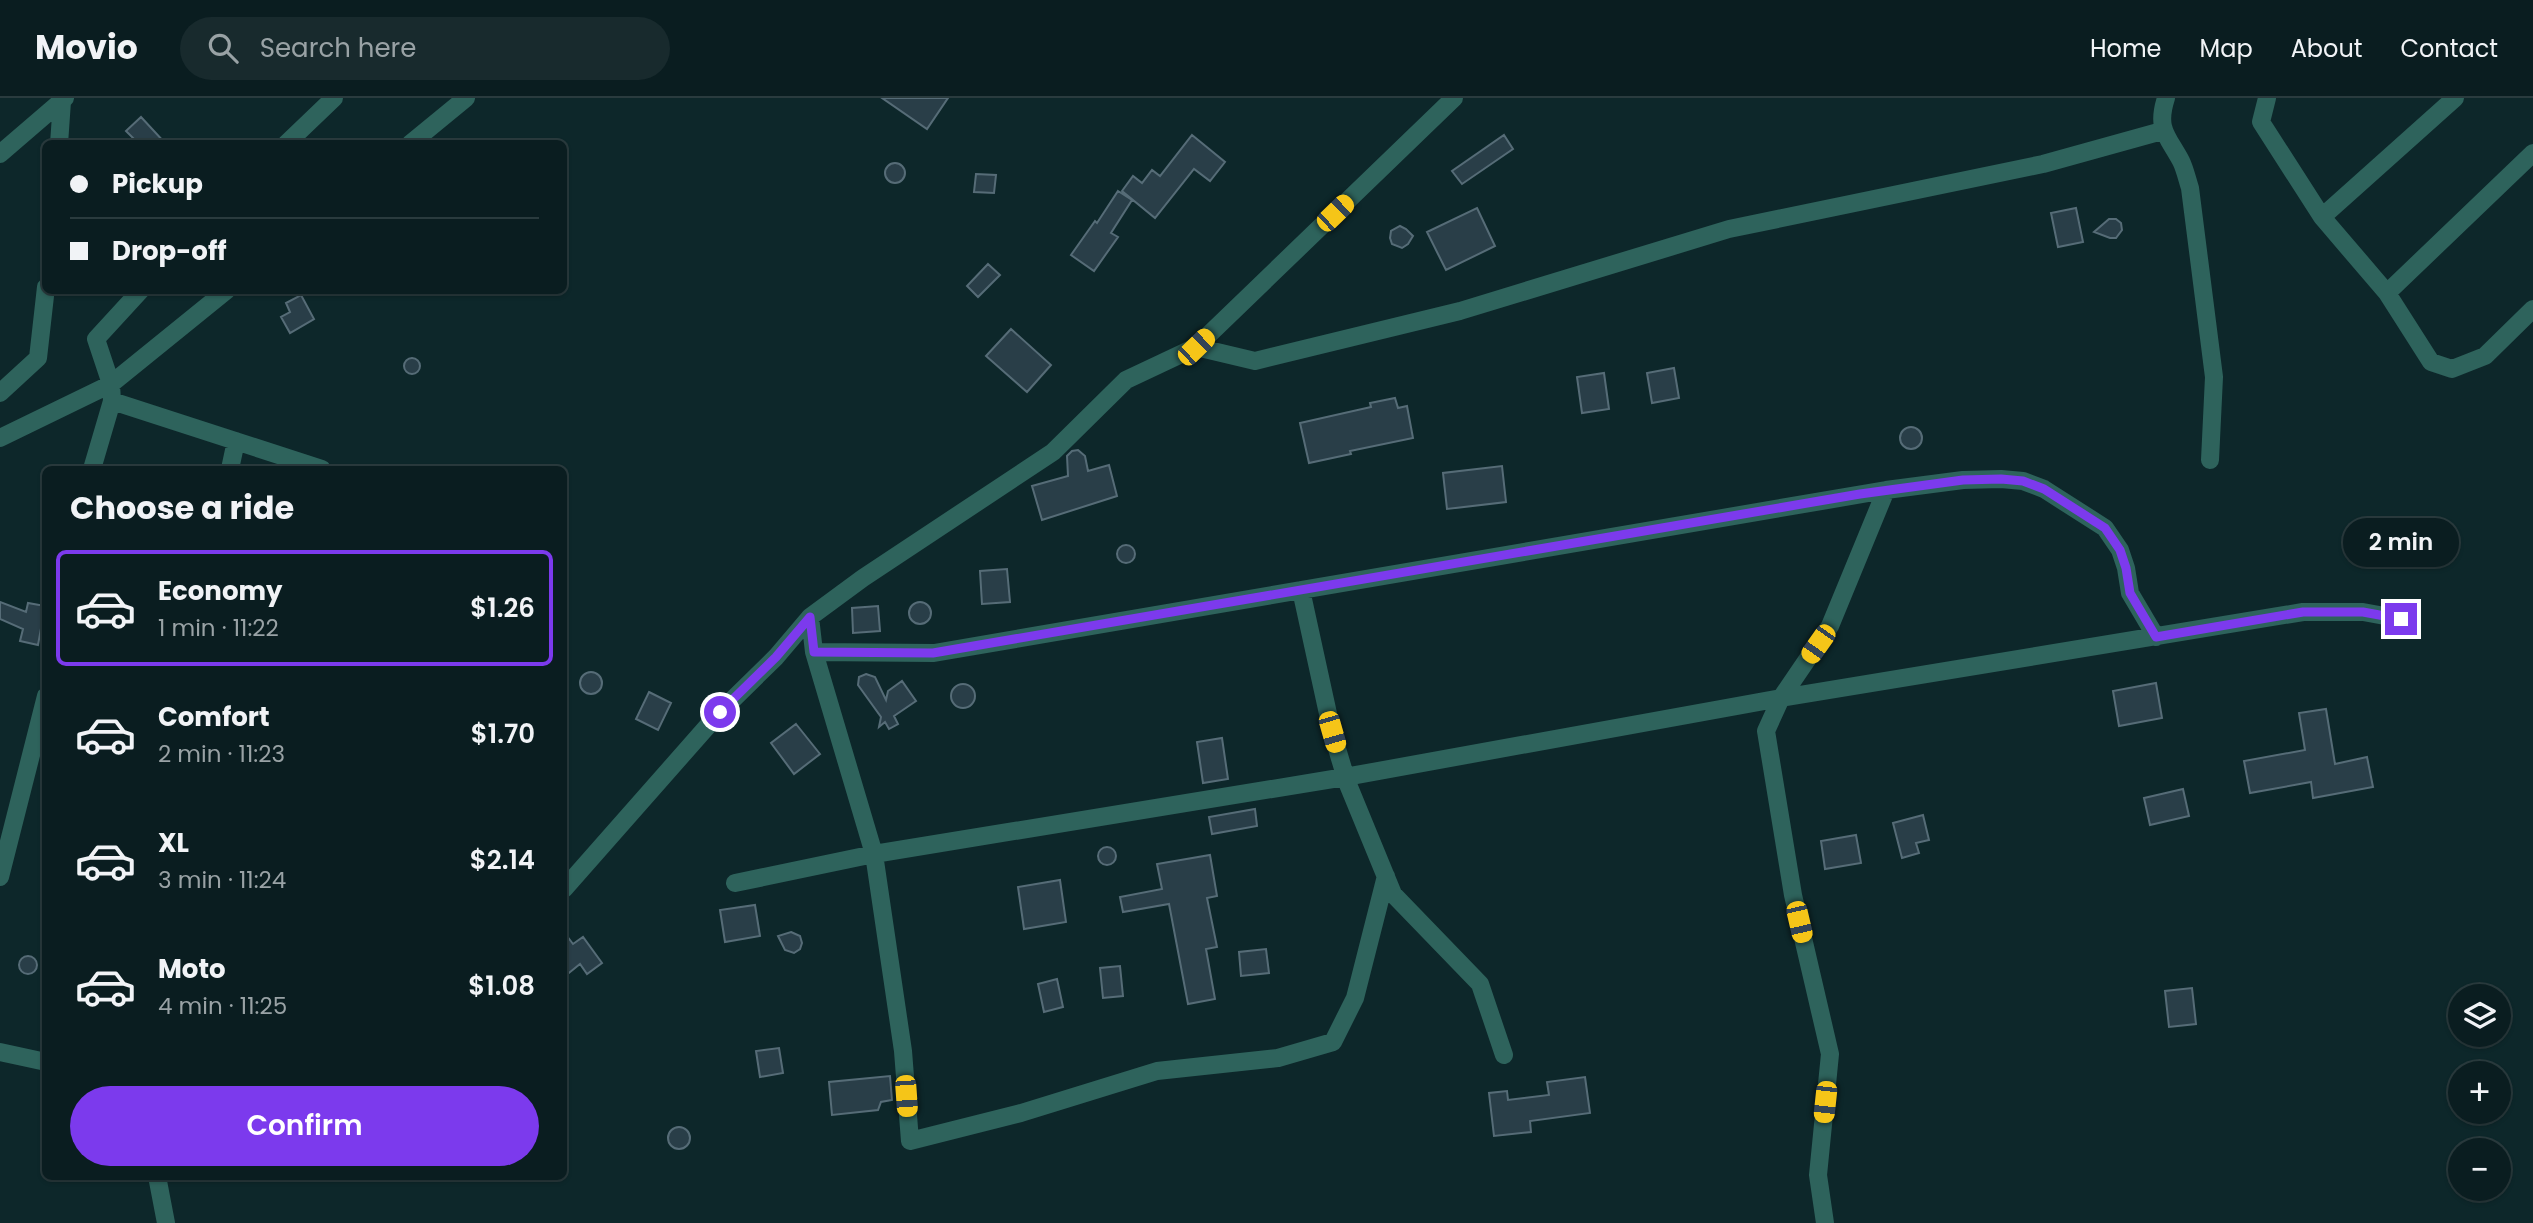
<!DOCTYPE html>
<html lang="en">
<head>
<meta charset="utf-8">
<style>
  :root { --surface:#0a1d20; --page:#182a2d; --text:#f1f3f6; --muted:#99a2a5; --line:#2a3b3e; --accent:#7c3aed }
  body { margin:0; font-family:Poppins,sans-serif; background:var(--page); color:var(--text); height:100vh; display:flex; flex-direction:column; font-size:26px; white-space:nowrap }
  * { box-sizing:border-box; margin:0 }
  p { font-size:23px; color:var(--muted) }
  .icon { flex:none; width:38px; height:38px; fill:none; stroke:currentColor; stroke-width:2; stroke-linecap:round; stroke-linejoin:round }
  .map { position:relative; flex:1; overflow:hidden }
  .drawer { position:absolute; left:42px; top:368px; width:525px; height:714px; display:flex; flex-direction:column; background:var(--surface); border-radius:10px; box-shadow:0 2px 5px #0004,0 0 0 2px var(--line) }
  .drawer>* { flex:none }
  .banner { position:absolute; left:42px; top:42px; width:525px; height:154px; border-radius:10px; box-shadow:0 2px 5px #0004,0 0 0 2px var(--line); display:grid; align-content:center; height:154px; padding:0 28px; background:var(--surface) }
  .controls { position:absolute; left:2448px; top:886px; display:grid; gap:14px }
  .controls a { display:grid; place-items:center; width:63px; height:63px; border-radius:50%; background:var(--surface); box-shadow:0 2px 5px #0004,0 0 0 2px var(--line); font-size:35px }
  .end { position:absolute; width:32px; height:32px; margin:-16px; border:9px solid #7c3aed; background:#fff; box-shadow:0 0 0 4px #fff }
  .from { border-radius:50% }
  .bubble { position:absolute; height:49px; border-radius:24px; background:var(--surface); box-shadow:0 2px 5px #0004,0 0 0 2px var(--line); font-size:23px; font-weight:600; line-height:49px; text-align:center }
  .car { position:absolute; width:21px; height:42px; margin:-21px -10px; border-radius:9px; box-shadow:0 0 5px 2px #0007; background:linear-gradient(#f5c518 24%,#345 0 40%,#f5c518 0 76%,#345 0 86%,#f5c518 0) }
  .banner b { display:flex; align-items:center; gap:24px; height:66px; font-size:26px }
  .banner b+b { border-top:2px solid var(--line) }
  .banner i { width:18px; height:18px; background:var(--text) }
  ul { padding:0; list-style:none }
  li { display:flex; align-items:center; gap:21px; height:116px; margin:0 14px 10px; padding:0 14px; border:4px solid transparent; border-radius:10px }
  li div { flex:1 }
  li b { display:block; font-size:26px }
  li em { font-style:normal; font-weight:600 }
  li.current { border-color:var(--accent) }
  li>.icon { width:63px; height:63px; stroke-width:1.5 }
  h2 { padding:0 28px; font-size:32px; line-height:84px }
  .cta { display:flex; gap:14px; margin-top:auto; padding:14px 28px }
  .cta a { flex:1; height:80px; border-radius:42px; background:var(--accent); color:#fff; font-size:28px; font-weight:600; line-height:80px; text-align:center }
  header { display:flex; align-items:center; gap:42px; box-sizing:border-box; height:98px; padding:0 35px; background:var(--surface); border-bottom:2px solid var(--line) }
  header strong { font-size:33px }
  nav { display:flex; gap:38px; margin-inline-start:auto; font-size:24px }
  .search { width:490px; height:63px; background:var(--page); display:flex; align-items:center; gap:18px; box-sizing:border-box; padding:0 24px; border-radius:38px; color:var(--muted); font-size:26px }
  .map>svg:first-child { display:block }
</style>
</head>
<body>
<header>
<strong>Movio</strong>
<div class="search"><svg class="icon" aria-label="search" viewBox="0 0 24 24"><circle cx="10" cy="10" r="6"/><path d="M15 15l6 6"/></svg>Search here</div>
<nav><a>Home</a><a>Map</a><a>About</a><a>Contact</a></nav>
</header>
<div class="map">
<svg width="2533" height="1125" viewBox="0 0 2533 1125">
  <rect width="100%" height="100%" fill="#0d272a"/>
  <!-- building -->
  <path fill="#293e48" stroke="#566c77" stroke-width="2" d="M882 0H948L927 31Z
    M141 19 166 46H139L126 33Z
    M1192 37 1225 64 1210 83 1194 71 1155 120 1122 93 1133 78 1142 85 1152 72 1160 78Z
    M1504 37 1513 51 1462 86 1452 73Z
    M885 75a10 10 0 1 1 20 0a10 10 0 1 1-20 0Z
    M976 76 996 77 994 95 974 94Z
    M1118 93 1132 102 1111 135 1118 139 1094 173 1071 157 1095 123 1097 125Z
    M1477 110 1495 148 1446 172 1427 134Z
    M2076 110 2083 144 2058 149 2051 115Z
    M2109 121H2116L2121 125 2122 132 2116 140H2110L2094 134Z
    M1400 128 1406 131 1413 138 1408 146 1402 150 1392 146 1390 140 1391 133Z
    M988 166 1000 177 978 199 967 188Z
    M301 197 314 221 290 235 281 219 290 214 286 205Z
    M1011 231 1051 267 1027 294 986 258Z
    M404 268a8 8 0 1 1 16 0a8 8 0 1 1-16 0Z
    M1674 270 1679 300 1652 305 1647 275Z
    M1604 275 1609 311 1582 315 1577 279Z
    M1395 300 1398 310 1407 308 1413 340 1350 353 1351 356 1309 365 1300 325 1371 309 1370 305Z
    M1900 340a11 11 0 1 1 22 0a11 11 0 1 1-22 0Z
    M1078 352 1085 358 1088 373 1109 367 1117 398 1042 422 1032 388 1068 378 1067 358 1072 353Z
    M1502 368 1506 404 1447 411 1443 375Z
    M1117 456a9 9 0 1 1 18 0a9 9 0 1 1-18 0Z
    M1007 471 1010 504 982 506 980 473Z
    M0 504 26 514 28 505 45 508 38 547 20 543 23 531 0 521Z
    M909 515a11 11 0 1 1 22 0a11 11 0 1 1-22 0Z
    M878 508 880 533 853 535 852 510Z
    M580 585a11 11 0 1 1 22 0a11 11 0 1 1-22 0Z
    M866 576 875 579 886 602 888 593 902 583 916 603 894 618 898 626 889 631 885 624 879 629 881 619 858 587 859 579Z
    M2156 585 2162 620 2119 628 2113 593Z
    M951 598a12 12 0 1 1 24 0a12 12 0 1 1-24 0Z
    M649 594 671 605 658 632 636 621Z
    M2326 611 2335 666 2367 659 2373 689 2313 700 2311 684 2250 695 2244 663 2305 652 2299 615Z
    M796 626 820 656 794 676 771 645Z
    M1222 640 1228 681 1203 685 1197 644Z
    M2183 691 2189 718 2150 727 2144 700Z
    M1255 711 1257 728 1212 736 1209 719Z
    M1923 717 1929 742 1916 745 1919 755 1902 760 1893 725Z
    M1856 737 1861 765 1825 771 1821 743Z
    M1098 758a9 9 0 1 1 18 0a9 9 0 1 1-18 0Z
    M1210 757 1217 798 1207 800 1217 849 1206 851 1215 901 1188 906 1169 806 1123 814 1120 799 1162 791 1157 766Z
    M1060 782 1066 824 1024 831 1018 789Z
    M755 807 760 838 725 844 720 812Z
    M564 834 573 846 583 839 602 865 587 876 580 866 564 879Z
    M791 834 800 838 802 845 800 851 794 855 785 852 778 838Z
    M1266 851 1269 875 1241 878 1239 854Z
    M19 867a9 9 0 1 1 18 0a9 9 0 1 1-18 0Z
    M1120 868 1123 898 1103 900 1100 870Z
    M1057 881 1063 909 1044 914 1038 886Z
    M2192 890 2196 926 2169 929 2165 893Z
    M779 950 783 975 760 979 756 953Z
    M890 978 892 1002 881 1004 878 1012 832 1017 829 984Z
    M1585 979 1590 1015 1530 1023 1531 1034 1494 1038 1489 995 1507 993 1508 1002 1549 997 1547 984Z
    M668 1040a11 11 0 1 1 22 0a11 11 0 1 1-22 0Z"/>
  <g fill="none" stroke-linecap="round" stroke-linejoin="round">
    <!-- street -->
    <path stroke="#2e635c" stroke-width="18" d="M1454 0 1196 249 1126 282 1053 354 863 480 810 519 814 554 874 756 1345 679 1781 600 2303 514H2363L2401 521
      M2166 0C2156 31 2167 37 2181 63 2185 71 2187 81 2190 90L2214 279 2210 362
      M2267 0 2261 24 2322 119 2387 195 2431 264 2452 271 2485 258 2533 211
      M59 46 62 3
      M286 46 334 0
      M410 46 466 0
      M0 56 65 0
      M2322 119 2455 0
      M2387 195 2533 55
      M1196 249 1255 263 1460 213 1729 131 2043 66 2162 33
      M0 295 38 260 46 189
      M112 303 322 371
      M0 340 111 286 227 192
      M92 371 112 303 111 286 96 241 141 192
      M230 371 236 343
      M1301 492 1332 634 1347 684 1393 796 1480 886 1504 957
      M814 554 934 555 1886 392 1963 382 2001 381 2023 383 2044 391 2105 430 2120 452 2126 470 2130 495 2156 539
      M0 779 46 598
      M735 785 874 756 903 953 910 1043 1021 1015 1157 973 1278 960 1333 944 1355 900 1386 778
      M564 791 720 614 776 559 810 519
      M0 954 46 964
      M157 1078 166 1125
      M1825 1125 1818 1077 1830 956 1793 797 1766 633 1781 600 1830 528 1886 392"/>
  </g>
  <g fill="none" stroke-linecap="round" stroke-linejoin="round">
    <!-- route -->
    <path stroke="#7c3aed" stroke-width="9" d="M720 614 776 559 810 519 814 554 933 555 1860 396 1963 382 2001 381 2023 383 2044 391 2105 430 2120 452 2126 470 2130 495 2156 539 2303 514H2363L2401 521"/>
  </g>
</svg>
<div class="controls">
<a><svg class="icon" aria-label="layers" viewBox="0 0 24 24"><path d="M12 4l9 5-9 5-9-5zM3 14l9 5 9-5"/></svg></a>
<a>+</a>
<a>−</a>
</div>
<i class="end from" style="left:720px;top:614px"></i>
<i class="end" style="left:2401px;top:521px"></i>
<div class="bubble" style="left:2343px;top:420px;width:116px">2 min</div>
<i class="car" style="left:1335px;top:115px;rotate:46deg"></i>
<i class="car" style="left:1196px;top:249px;rotate:46deg"></i>
<i class="car" style="left:1818px;top:546px;rotate:215deg"></i>
<i class="car" style="left:1332px;top:634px;rotate:164deg"></i>
<i class="car" style="left:1799px;top:824px;rotate:167deg"></i>
<i class="car" style="left:906px;top:998px;rotate:176deg"></i>
<i class="car" style="left:1825px;top:1004px;rotate:186deg"></i>
<div class="banner">
<b><i class="from"></i>Pickup</b>
<b><i></i>Drop-off</b>
</div>
<section class="drawer">
<h2>Choose a ride</h2>
<ul>
<li class="current"><svg class="icon" aria-label="car" viewBox="0 0 24 24"><path d="M5 17H2v-5l4-1 3-4h7l3 4 3 1v5h-3M9 17h6M6 11h13"/><circle cx="7" cy="17" r="2"/><circle cx="17" cy="17" r="2"/></svg><div><b>Economy</b><p>1 min · 11:22</p></div><em>$1.26</em></li>
<li><svg class="icon" aria-label="car" viewBox="0 0 24 24"><path d="M5 17H2v-5l4-1 3-4h7l3 4 3 1v5h-3M9 17h6M6 11h13"/><circle cx="7" cy="17" r="2"/><circle cx="17" cy="17" r="2"/></svg><div><b>Comfort</b><p>2 min · 11:23</p></div><em>$1.70</em></li>
<li><svg class="icon" aria-label="car" viewBox="0 0 24 24"><path d="M5 17H2v-5l4-1 3-4h7l3 4 3 1v5h-3M9 17h6M6 11h13"/><circle cx="7" cy="17" r="2"/><circle cx="17" cy="17" r="2"/></svg><div><b>XL</b><p>3 min · 11:24</p></div><em>$2.14</em></li>
<li><svg class="icon" aria-label="car" viewBox="0 0 24 24"><path d="M5 17H2v-5l4-1 3-4h7l3 4 3 1v5h-3M9 17h6M6 11h13"/><circle cx="7" cy="17" r="2"/><circle cx="17" cy="17" r="2"/></svg><div><b>Moto</b><p>4 min · 11:25</p></div><em>$1.08</em></li>
</ul>
<div class="cta"><a>Confirm</a></div>
</section>
</div>
</body>
</html>
